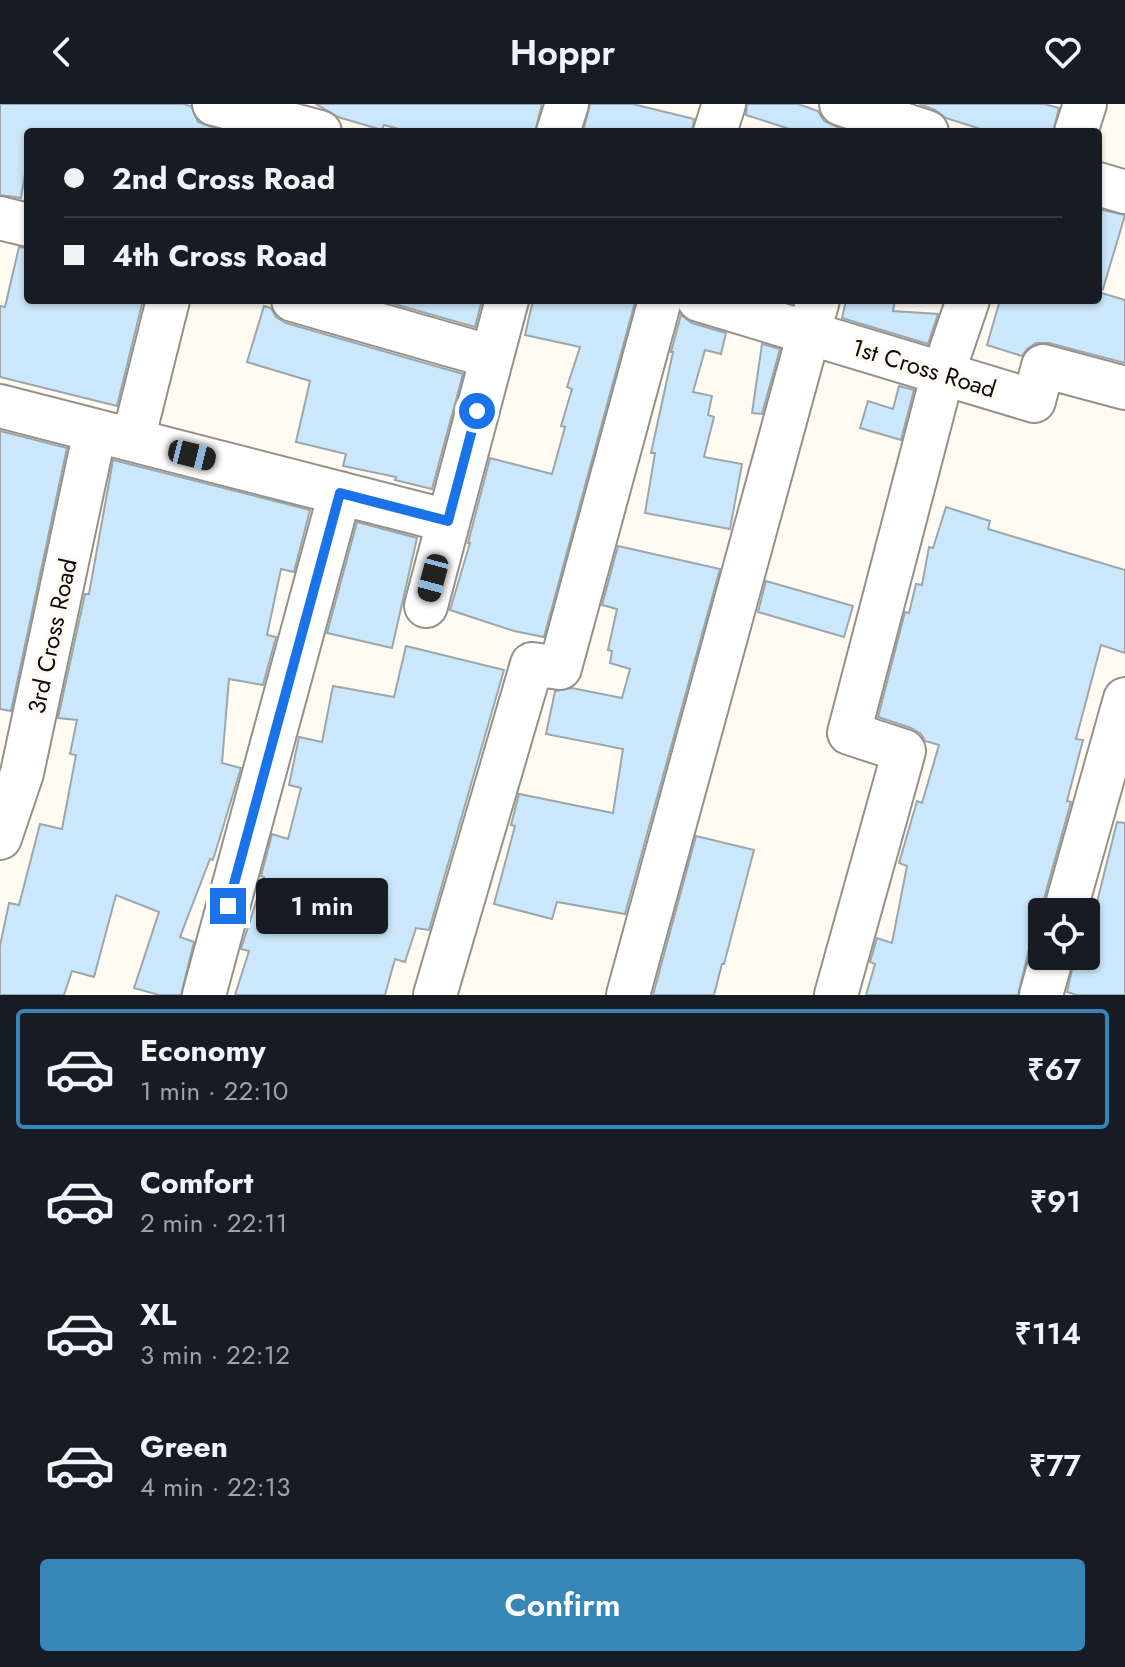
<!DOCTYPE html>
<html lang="en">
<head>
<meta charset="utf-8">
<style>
  :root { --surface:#171b24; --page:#242831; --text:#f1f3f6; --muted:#9ea1a6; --line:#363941; --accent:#3786b8 }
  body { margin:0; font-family:Jost,sans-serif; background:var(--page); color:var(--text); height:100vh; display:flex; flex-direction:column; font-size:30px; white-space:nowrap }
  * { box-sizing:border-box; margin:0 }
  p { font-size:26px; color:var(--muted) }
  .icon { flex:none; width:44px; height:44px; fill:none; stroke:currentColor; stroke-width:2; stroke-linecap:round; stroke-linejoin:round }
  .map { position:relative; height:891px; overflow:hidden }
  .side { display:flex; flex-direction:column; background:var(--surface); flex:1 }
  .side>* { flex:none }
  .banner { position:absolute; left:24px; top:24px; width:1078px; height:176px; border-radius:8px; box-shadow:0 2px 6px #0004; display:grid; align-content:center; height:176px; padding:0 40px; background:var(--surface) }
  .tools { position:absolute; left:1028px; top:794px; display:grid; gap:16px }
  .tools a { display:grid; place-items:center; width:72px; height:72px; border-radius:8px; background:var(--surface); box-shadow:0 2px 6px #0004; font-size:40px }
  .end { position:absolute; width:36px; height:36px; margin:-18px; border:10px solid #1a73e8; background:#fff; box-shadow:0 0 0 4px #fff }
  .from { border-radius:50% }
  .bubble { position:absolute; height:56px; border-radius:8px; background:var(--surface); box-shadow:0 2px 6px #0004; font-size:26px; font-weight:600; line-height:56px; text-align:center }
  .car { position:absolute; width:24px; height:48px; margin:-24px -12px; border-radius:10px; box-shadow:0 0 6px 2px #0007; background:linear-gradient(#222 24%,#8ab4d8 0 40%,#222 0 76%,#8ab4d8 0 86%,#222 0) }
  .banner b { display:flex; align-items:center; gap:28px; height:76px; font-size:30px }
  .banner b+b { border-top:2px solid var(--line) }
  .banner i { width:20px; height:20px; background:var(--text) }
  ul { padding:14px 0 0; list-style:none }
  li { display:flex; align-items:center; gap:24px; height:120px; margin:0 16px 12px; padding:0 24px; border:4px solid transparent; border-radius:8px }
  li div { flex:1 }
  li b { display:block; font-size:30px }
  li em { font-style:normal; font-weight:600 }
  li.active { border-color:var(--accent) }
  li>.icon { width:72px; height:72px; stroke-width:1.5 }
  .primary-button { display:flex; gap:16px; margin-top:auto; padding:16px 40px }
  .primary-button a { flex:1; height:92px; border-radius:8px; background:var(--accent); color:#fff; font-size:32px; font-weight:600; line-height:92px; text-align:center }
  header { display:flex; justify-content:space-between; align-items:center; height:104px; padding:0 40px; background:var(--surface); font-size:36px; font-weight:600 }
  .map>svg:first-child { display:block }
</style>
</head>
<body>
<header><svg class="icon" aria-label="back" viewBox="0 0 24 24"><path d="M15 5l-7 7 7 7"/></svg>Hoppr<svg class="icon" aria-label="heart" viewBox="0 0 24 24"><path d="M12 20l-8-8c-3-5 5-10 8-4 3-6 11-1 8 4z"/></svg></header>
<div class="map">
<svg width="1125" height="891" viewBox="0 0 1125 891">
  <rect width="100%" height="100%" fill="#fffbf3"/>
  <!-- building -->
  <path fill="#cbe7fb" stroke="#9da6ad" stroke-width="2" d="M0 0H183L191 2 198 18 226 28H28V52L21 94 0 91Z
    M316 0H542L535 28H410L384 21 382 26 338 13Z
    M590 0H633L694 15 692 28H583Z
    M747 0H798L818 7 824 17 849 28H799L746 11Z
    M919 0H1044L1059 4 1053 28H990L946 14 935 6Z
    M1098 105 1125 111 1103 185 1098 184Z
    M19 143 28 144V196H143L117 302 0 273V202L5 203Z
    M1098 188 1125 196V259L1049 239H1036L1027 245 1022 252 987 241 1000 196H1098Z
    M392 196H482L475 223 391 199Z
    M533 196 635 198 544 533 514 527 450 506 470 439H468L490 354 552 370 565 323 561 322 572 285 567 283 580 243 525 231Z
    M846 196H895L893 207 938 210 928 240 842 214Z
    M264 202 271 204 276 213 286 219 463 270 432 385 395 376 396 373 343 362 346 350 296 338 310 277 247 258Z
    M681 211 692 219 726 229 721 250 705 246 693 288 712 292 708 311 714 313 704 353 742 360 730 425 645 409 655 349H651L673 248H671Z
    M762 240 780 245 762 310 752 309Z
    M899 282 914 286 901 336 860 324 868 297 893 305Z
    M0 327 67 344 11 607 0 605Z
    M113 356 310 406 294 468 281 465 267 531 276 533 263 581 229 575 222 659 241 664 213 756 210 755 180 833 194 838 181 891H159L134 884 159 808 116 791 94 873 72 867 64 891H0V842L9 799 19 801 40 720 62 725 76 651 70 650 77 616 58 614 85 490H89Z
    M946 403 990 417 988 425 1125 466V549L1101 541 1076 635 1083 636 1067 697 1071 698 1042 802V831L1035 835 1029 845 1018 891H866L875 860 870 858 877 834 892 839 907 762 899 759 917 697 922 699 939 641 925 637 921 630 911 624 878 613 905 508 909 509 916 480 922 481 929 443 933 444Z
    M357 418 417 434 392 544 327 529Z
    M618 442 720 465 625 810 557 798 552 815 494 800 515 722 511 721 519 690 613 709 623 645 546 630 555 587 572 584 622 594 630 565 610 559 612 547 608 546 617 505 602 501Z
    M766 477 853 502 844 533 758 508Z
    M406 542 504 566 429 826 416 824 405 858 395 855 385 891H235L249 847 241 845 264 773 261 772 272 730 288 735 301 684 289 681 299 633 322 638 333 582 394 593Z
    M1117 718 1125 719V891H1077L1067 888 1075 852H1086V842Z
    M696 732 754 746 724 860H722L714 891H653Z"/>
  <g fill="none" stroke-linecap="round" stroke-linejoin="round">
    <!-- minor casing -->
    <g stroke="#959187" stroke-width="46">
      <path id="minor" d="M214 0 320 28
        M841 0 927 28
        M558 28 567 0
        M715 28 724 0
        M1076 28 1085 0
        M1098 80 1125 88
        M0 114 28 121
        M293 196 492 253
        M699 196 1034 297 1043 262 1125 284
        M0 302 448 417
        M133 336 168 196
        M426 502 507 196
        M0 734 22 669 95 327
        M1065 808 1125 595
        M204 891 340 389
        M435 891 532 560 560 564 660 196
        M628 891 818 196
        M836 891 904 647 849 629 943 269 968 196
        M1041 891 1052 852"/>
    </g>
    <!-- minor -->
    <use href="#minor" stroke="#fff" stroke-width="42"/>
  </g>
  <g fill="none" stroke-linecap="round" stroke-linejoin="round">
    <!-- route -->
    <path stroke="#1a73e8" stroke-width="10" d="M228 802 340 389 448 417 477 307"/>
  </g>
  <g text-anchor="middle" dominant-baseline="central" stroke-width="7" stroke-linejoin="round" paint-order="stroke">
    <!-- street labels -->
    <g font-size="24" fill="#0d0b08" stroke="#fffbf3">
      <text transform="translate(924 264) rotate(17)">1st Cross Road</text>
      <text transform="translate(52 532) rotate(-78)">3rd Cross Road</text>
    </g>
  </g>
</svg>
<div class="tools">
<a><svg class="icon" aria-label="locate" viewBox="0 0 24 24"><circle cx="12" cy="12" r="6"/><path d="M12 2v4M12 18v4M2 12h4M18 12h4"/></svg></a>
</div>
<i class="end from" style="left:477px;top:307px"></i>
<i class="end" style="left:228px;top:802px"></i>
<div class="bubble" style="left:256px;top:774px;width:132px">1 min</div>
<i class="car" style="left:192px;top:351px;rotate:104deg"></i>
<i class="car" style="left:433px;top:474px;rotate:195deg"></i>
<div class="banner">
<b><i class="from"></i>2nd Cross Road</b>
<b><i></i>4th Cross Road</b>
</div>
</div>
<section class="side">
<ul>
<li class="active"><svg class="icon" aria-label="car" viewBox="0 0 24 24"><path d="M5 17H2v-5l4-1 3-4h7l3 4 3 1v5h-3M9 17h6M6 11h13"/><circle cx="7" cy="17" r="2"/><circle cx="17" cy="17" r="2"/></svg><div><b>Economy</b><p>1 min · 22:10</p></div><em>₹67</em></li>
<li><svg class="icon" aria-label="car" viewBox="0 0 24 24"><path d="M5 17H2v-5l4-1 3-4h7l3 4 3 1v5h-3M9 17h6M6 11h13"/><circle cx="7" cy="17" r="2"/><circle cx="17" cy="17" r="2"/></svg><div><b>Comfort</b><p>2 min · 22:11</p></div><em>₹91</em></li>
<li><svg class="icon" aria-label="car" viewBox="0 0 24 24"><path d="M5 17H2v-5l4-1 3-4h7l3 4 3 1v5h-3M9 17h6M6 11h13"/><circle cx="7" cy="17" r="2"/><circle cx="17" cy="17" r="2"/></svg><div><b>XL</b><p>3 min · 22:12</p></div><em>₹114</em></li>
<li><svg class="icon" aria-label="car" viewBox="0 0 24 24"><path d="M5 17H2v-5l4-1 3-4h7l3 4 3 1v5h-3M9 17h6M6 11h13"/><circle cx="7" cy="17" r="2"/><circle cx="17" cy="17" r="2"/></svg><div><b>Green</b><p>4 min · 22:13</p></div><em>₹77</em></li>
</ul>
<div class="primary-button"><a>Confirm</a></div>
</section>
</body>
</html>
